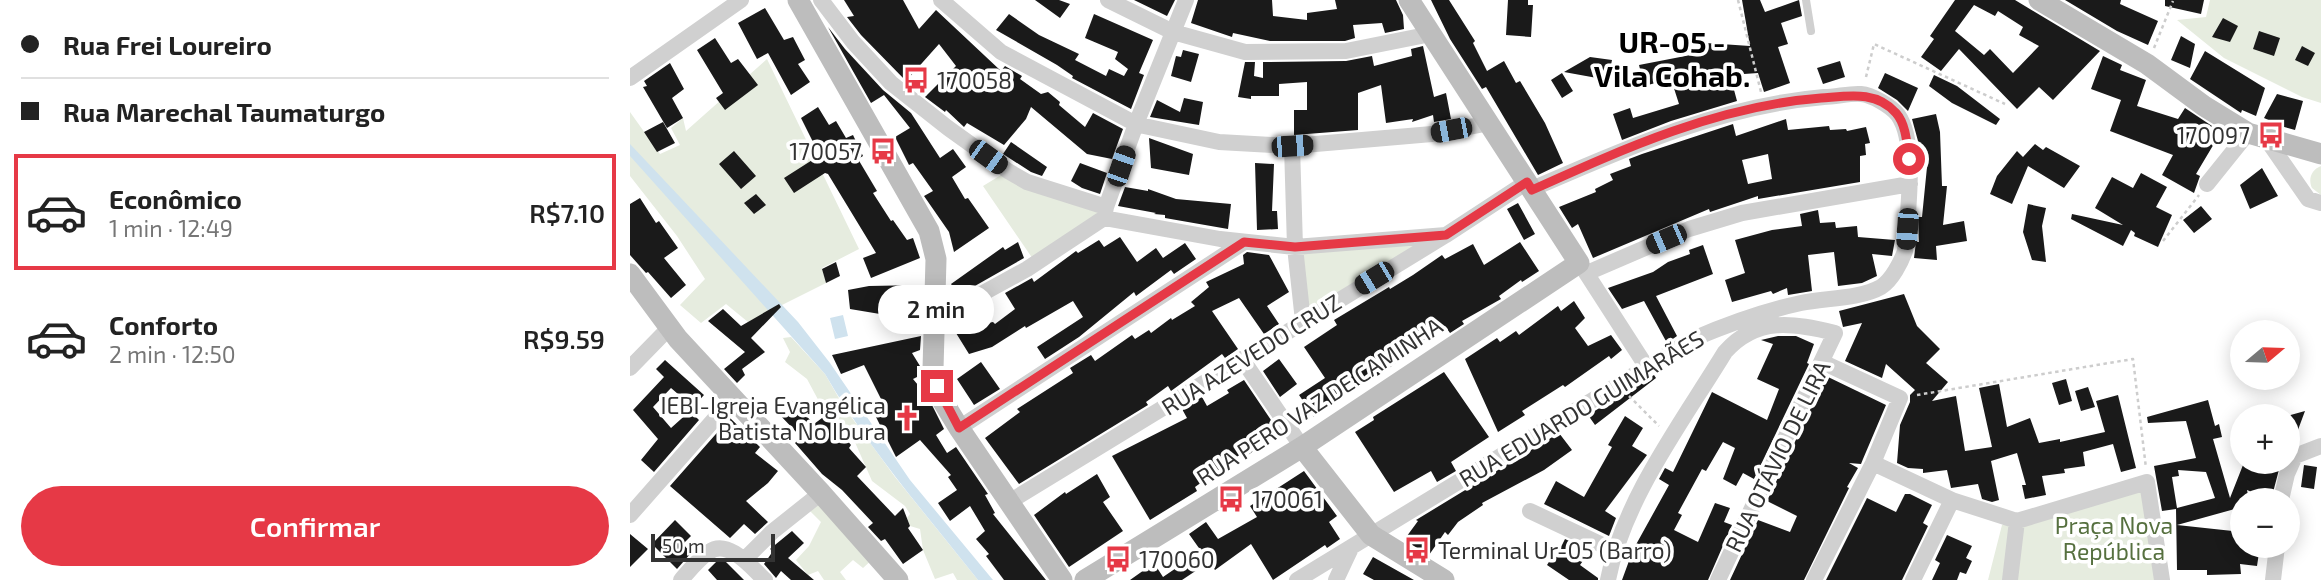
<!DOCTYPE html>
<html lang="pt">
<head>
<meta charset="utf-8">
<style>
  :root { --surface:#fff; --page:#f2f2f2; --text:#222; --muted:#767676; --line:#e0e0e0; --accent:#e63946 }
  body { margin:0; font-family:"Exo 2",sans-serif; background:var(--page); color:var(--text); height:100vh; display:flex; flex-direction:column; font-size:26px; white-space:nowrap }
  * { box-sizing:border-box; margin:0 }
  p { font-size:23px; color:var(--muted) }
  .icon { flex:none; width:38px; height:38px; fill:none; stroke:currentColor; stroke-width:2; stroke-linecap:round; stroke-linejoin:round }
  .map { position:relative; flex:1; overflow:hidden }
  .drawer { display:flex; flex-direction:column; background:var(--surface); width:630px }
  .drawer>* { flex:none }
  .hud { display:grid; align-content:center; height:154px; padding:0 21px; background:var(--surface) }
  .needle { width:46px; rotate:71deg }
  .tools { position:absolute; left:1600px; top:320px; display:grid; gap:14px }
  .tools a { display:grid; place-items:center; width:70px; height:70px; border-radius:50%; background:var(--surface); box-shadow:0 4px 18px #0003; font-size:35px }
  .scale { position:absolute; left:21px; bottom:18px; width:124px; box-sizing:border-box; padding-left:7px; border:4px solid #333; border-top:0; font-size:19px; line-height:24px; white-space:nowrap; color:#333; -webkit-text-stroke:5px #fff; paint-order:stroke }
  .end { position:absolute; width:32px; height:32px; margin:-16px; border:9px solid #e63946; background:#fff; box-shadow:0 0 0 4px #fff }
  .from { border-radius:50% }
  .bubble { position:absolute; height:49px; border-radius:24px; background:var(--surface); box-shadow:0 4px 18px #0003; font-size:23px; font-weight:600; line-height:49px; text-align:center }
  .car { position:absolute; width:21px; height:42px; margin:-21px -10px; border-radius:9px; box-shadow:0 0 5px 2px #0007; background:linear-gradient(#222 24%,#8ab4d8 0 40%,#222 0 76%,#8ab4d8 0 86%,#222 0) }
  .hud b { display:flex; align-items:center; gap:24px; height:66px; font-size:26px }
  .hud b+b { border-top:2px solid var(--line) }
  .hud i { width:18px; height:18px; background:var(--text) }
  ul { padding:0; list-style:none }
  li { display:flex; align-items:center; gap:21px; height:116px; margin:0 14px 10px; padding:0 7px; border:4px solid transparent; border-radius:0px }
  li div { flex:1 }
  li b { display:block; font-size:26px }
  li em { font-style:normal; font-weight:600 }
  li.on { border-color:var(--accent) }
  li>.icon { width:63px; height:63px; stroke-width:1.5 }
  .button { display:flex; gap:14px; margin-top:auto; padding:14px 21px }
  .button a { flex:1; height:80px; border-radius:42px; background:var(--accent); color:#fff; font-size:28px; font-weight:600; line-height:80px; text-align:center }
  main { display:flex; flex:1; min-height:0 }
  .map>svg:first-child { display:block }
</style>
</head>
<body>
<main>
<section class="drawer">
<div class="hud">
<b><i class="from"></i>Rua Frei Loureiro</b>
<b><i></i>Rua Marechal Taumaturgo</b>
</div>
<ul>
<li class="on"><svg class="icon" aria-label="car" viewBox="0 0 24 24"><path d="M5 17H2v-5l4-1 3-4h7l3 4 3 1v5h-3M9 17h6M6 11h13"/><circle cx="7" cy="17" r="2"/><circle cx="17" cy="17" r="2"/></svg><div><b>Econômico</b><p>1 min · 12:49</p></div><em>R$7.10</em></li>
<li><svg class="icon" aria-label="car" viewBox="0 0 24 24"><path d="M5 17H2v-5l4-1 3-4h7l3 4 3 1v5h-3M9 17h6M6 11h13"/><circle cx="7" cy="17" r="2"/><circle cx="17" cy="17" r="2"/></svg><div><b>Conforto</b><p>2 min · 12:50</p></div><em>R$9.59</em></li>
</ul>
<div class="button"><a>Confirmar</a></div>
</section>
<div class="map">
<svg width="1691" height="580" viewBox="0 0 1691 580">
  <rect width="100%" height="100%" fill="#fff"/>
  <!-- green -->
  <path fill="#e6ecdf" d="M1580 0H1691V103L1672 97 1594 58 1547 20 1576 17Z
    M137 59 229 249 192 268 196 283 118 322 96 304 71 323 50 305 75 279 47 236 0 176V112L30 154 50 145 41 128 53 118 56 131Z
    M1691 166V195L1682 188C1678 179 1681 170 1691 166Z
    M376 172 467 208 473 222 407 265 353 186Z
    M816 235 673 321 665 247Z
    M161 337 195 374 214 407 265 477 348 580H327L323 573 305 579 293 550 290 529 280 526 277 518 280 514 275 506 242 481 220 431 192 407 177 379 155 362 160 352 153 338Z
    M1521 486 1536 580H1358L1372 525 1378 522Z
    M191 500 244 558 233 568 223 560 210 572 216 580H194L188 571 178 575 166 560 179 546 191 522 179 510Z"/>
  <!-- water -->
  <path fill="#cfe2ee" d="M0 144 168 322 200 363 280 480 363 580H348C295 513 238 448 195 374L0 156Z
    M213 315 218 336 205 339 200 318Z"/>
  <!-- building -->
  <path fill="#1a1a1a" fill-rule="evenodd" d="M214 0H273L289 29 306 10 371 71 375 66 392 76 390 79 411 94 418 92 430 102 429 105 455 127 463 113 493 129 482 159 457 154 401 107 396 119 374 145 337 123 334 127 316 110 315 112 295 97 326 66 309 44 276 81 231 35 217 17 224 16Z
    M405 0H429L440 4 430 18Z
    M504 0H545L537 16Z
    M568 0H642L643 16 677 20V13L707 9 705 0H766L773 15 774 29 755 33 752 23 723 25 725 38 715 41H640L603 33 602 37 561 23Z
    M801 0H819L845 41 843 43 857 71 874 61 886 83 890 81 915 123 933 163 908 175 856 87 852 89 820 39Z
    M878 0H898V5H903L901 37 876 35Z
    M1112 0H1130L1135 12 1169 0 1172 16 1151 23 1158 44 1148 47 1160 83 1134 92 1128 73 1100 75 1107 101 1041 121 992 140 983 114 1000 108 1003 118 1049 104 1041 79 1014 86 1009 65 1076 52V43L1120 46Z
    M1325 0H1385L1470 51 1423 100 1409 87 1387 109 1329 49 1311 71 1291 57 1304 39 1300 36ZM1344 5 1365 16 1368 11 1393 27 1389 35 1409 46 1383 73 1360 49 1354 55 1325 31Z
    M1435 0H1491L1490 4 1528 21 1518 45 1487 31Z
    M1535 0H1574L1571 14 1535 6Z
    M135 8 154 40 163 37 175 60 168 64 180 82 161 95 138 53 127 59 108 23Z
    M379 14 409 35 449 54 445 60 476 76 479 69 494 76 498 69 485 59 488 52 455 38 464 14 523 40 509 73 514 75 501 109 442 78 443 76 427 65 366 30Z
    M1593 18 1608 26 1600 42 1582 37Z
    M198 27 215 49 253 90 281 113 310 158 323 149 336 167 322 177 335 199 338 198 359 228 324 252 319 232 294 196 303 191 283 163 279 165 265 137 280 128 254 95 241 103Z
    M1629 31 1650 38 1644 56 1623 49Z
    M1551 36 1565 44 1560 68 1541 60Z
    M85 38 101 63 108 59 128 85 95 110 86 98 93 93 67 50Z
    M793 46 804 97 816 93 821 119 804 122 803 115 782 122 783 119 756 123 751 85 728 93V130L664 135V110H677V82L649 84V96H621V99L608 97 615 62H625L624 76 633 78V62L716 61 742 56 744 66 782 56 781 49Z
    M1672 46 1685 53 1678 66 1665 60Z
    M553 50 569 54 561 82 541 76 546 56 551 57Z
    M1575 51 1635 88 1626 116 1612 110 1611 113 1560 79Z
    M1473 56 1492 65 1490 70 1516 80 1507 106 1548 119 1555 108 1591 132 1566 174 1570 176 1564 193 1532 175 1543 155 1480 131 1491 100 1461 89Z
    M960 57 982 60 978 80 934 72Z
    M1210 61 1215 77 1193 84 1187 68Z
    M40 63 54 89 42 98 53 118 37 128 13 87 17 86 14 81Z
    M932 73 943 91 932 98 921 80Z
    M1255 73 1288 88 1278 111 1267 100 1248 88Z
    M1304 75 1327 86 1370 119 1366 125 1322 103 1299 86Z
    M1647 94 1673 101 1665 130 1643 124V122L1634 118Z
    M554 98 573 102 569 125 520 117 527 100 550 112Z
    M188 107 199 125 206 121 216 138 223 135 233 156 228 159 247 191 243 193 261 221 263 220 277 240 283 238 290 258 241 278 233 258 246 253 198 174 195 173 164 193 154 178 187 157 185 154 188 152 171 118Z
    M1306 114 1310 132 1312 186H1317L1313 225 1334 221 1337 241 1306 246 1307 260 1284 258 1286 242H1289L1288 217H1292L1297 167 1290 168 1288 141 1282 119Z
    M1156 119 1158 130 1199 126 1200 130 1216 129 1217 131 1236 127 1240 143 1235 144 1236 155 1230 156V182L1128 199V196L1080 212 1079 209 963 258 948 224 942 228 929 207 966 192 965 189 983 180 980 174 1001 166 999 159 1012 154 1103 124 1106 136ZM1138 154 1142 179 1118 184 1112 160Z
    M33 122 45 143 27 152 14 132Z
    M519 138 563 154 559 175 521 168Z
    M381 142 417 167 412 176 401 172 373 154Z
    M1405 144 1413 150 1416 147 1450 166 1434 188 1398 166 1382 204 1360 194 1367 176 1387 151 1393 157Z
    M104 151 126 176 111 189 89 164Z
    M450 163 477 173 470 194 452 188 441 181Z
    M625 163 644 164 642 211H647L648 229 627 230Z
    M1632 168 1648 196 1620 209 1610 185Z
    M1511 173 1537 187 1526 207 1542 215 1528 247 1504 236 1505 233 1501 230 1493 246 1441 219 1442 214 1493 225 1465 208 1482 177 1503 188Z
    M495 187 518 191V189L546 199 601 204 598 229 535 218V215L524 214 526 213 488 206Z
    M126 194 136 205 124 214 114 203Z
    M10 198 26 223 29 221 48 248 34 258 56 285 41 298 18 272 16 273 0 255V204Z
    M888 203 905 234 894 240 877 209Z
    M1398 204 1416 208 1412 226 1416 262 1402 260 1393 232Z
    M1571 206 1582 219 1564 233 1553 220Z
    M1188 210 1190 223 1205 222 1206 228 1227 226 1228 237 1265 240 1262 256 1242 254 1247 276 1232 283 1208 286 1204 252 1178 255 1182 291 1158 295 1157 288 1143 294 1141 291 1102 302 1095 280 1115 273 1105 240 1142 230 1172 226 1170 214Z
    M490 237 507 262 526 248 533 258 555 243 566 259 544 274 541 270 506 296 504 292 449 337 415 359 407 347 453 317 443 301 396 328 395 326 362 347 339 354 326 333 336 327 363 322 365 324 385 309 375 293 402 278 404 282 446 251 448 253 469 240 474 247Z
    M388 242 394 258 329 295 321 284 373 247 375 250Z
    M890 242 909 271 892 282 891 280 869 296 871 299 832 321 834 324 820 333 815 326 803 333 758 369 741 380 739 378 684 417 669 395 695 378 674 347 707 325 704 320 759 287 760 289 783 275 812 255 815 259 843 244 854 265Z
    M1073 245 1083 274 1026 296 1047 336 1037 343 1014 301 992 309 978 288 1023 272 1038 262 1060 254 1059 250Z
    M617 252 639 255 659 292 637 306 649 324 634 334 609 298 582 311 608 349 595 358 592 354 541 391 538 386 516 402 518 405 389 484 355 438 390 412 387 409 443 373 440 368 461 355 465 361 502 335 505 339 519 330 521 333 541 318 542 320 565 306 561 302 579 287 576 282 614 264 613 255Z
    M206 262 210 276 196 283 192 269Z
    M292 285 291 313 256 315 220 309 218 290 239 286Z
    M1274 294 1287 326 1310 349 1296 363 1318 382 1302 401 1326 396 1335 451 1362 447 1349 388 1369 384 1377 427 1400 418 1409 443 1430 439V442L1475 432 1466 401 1488 395 1506 468 1491 472 1483 444 1453 452 1455 466 1434 469 1435 473 1412 476 1416 495 1395 499 1392 485H1396L1387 453 1361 461 1369 500 1362 502 1352 499 1348 484 1321 488 1317 470 1293 473V469L1278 468 1267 463 1270 425 1280 402V395L1285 390 1256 364 1252 378 1215 361 1232 323 1213 327 1209 311Z
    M944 301 955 318 945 328 958 346 981 335 992 350 981 359 979 356 935 387 933 385 892 411 895 415 868 432 835 359 867 338 870 342 886 331 889 335 928 306 931 311Z
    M149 304 151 307 121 338 135 352 112 369 115 375 107 383 94 369 115 352 78 321 93 309 111 326Z
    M291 336 290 350 282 353 290 366 291 375 283 379 298 397 314 429 306 435 317 453 326 447 358 494 355 495 365 513 363 514 416 580H374L356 556 359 554 346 539 355 531 340 506 320 521 308 503 327 490 318 477 321 475 290 440 266 457 243 411 254 405 234 365 211 374 202 355Z
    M1148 336H1166L1184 344 1177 363 1179 364 1124 479 1113 473 1106 486 1093 479 1105 448 1093 442 1076 471 1072 469 1048 513 1052 515 1044 530 1068 542 1085 503 1100 508 1094 522 1102 525 1078 580H992L1003 550 1039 485 1029 479 1035 468 1043 472 1082 392 1137 420 1149 389 1127 379 1143 344 1131 340Z
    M649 359 667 384 650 397 633 371Z
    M35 360 74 395 63 407 41 388 23 407 41 428 60 411 69 420 24 472 11 460 28 439 3 410 34 377 26 369Z
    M351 362 370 389 344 405 327 379Z
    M814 372 859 437 821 462 826 471 807 482 801 471 764 492 725 432 744 420 743 417Z
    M1024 375 1026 378 965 425 958 415Z
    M1196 376 1256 405 1233 459 1231 464 1219 463 1228 468 1217 487 1219 488 1174 580H1100L1128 520 1160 532 1167 516 1137 501Z
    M1436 379 1442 401 1429 405 1422 383Z
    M614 380 649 432 618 455 615 451 565 487 567 491 520 520 482 456 557 418 552 409 572 397 577 406 599 393 597 390Z
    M1458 387 1465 407 1451 411 1445 391Z
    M160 399 184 424 196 415 221 445 219 448 236 467 227 476 265 516 273 508 280 526 278 528 293 550 273 564 255 539 251 541 238 527 243 523 212 490 192 474 165 443 171 437 147 412Z
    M1578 400 1585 426 1589 424 1592 437 1583 439 1600 498 1613 465 1624 470 1627 462H1651L1641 500 1617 490 1619 500H1612V507L1547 525 1612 532V546H1630L1627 566 1610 564 1611 574 1577 575V570H1547L1546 509 1532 511 1524 466 1566 458 1556 421 1518 423 1517 417ZM1548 470 1576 472 1585 498 1547 508 1542 477 1549 476Z
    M1675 411 1662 446 1657 449V416Z
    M995 416 1013 428 1002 446 1017 455 975 511 986 518 979 536 914 504 926 481 954 497 982 447 978 445Z
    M100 418 130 447 125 453 148 471 138 483 116 501 138 522 125 534 114 524 100 538 40 486Z
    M929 433 942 450 914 470 852 503 853 505 828 522 818 535 815 532 799 555 774 540 788 521 786 520Z
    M1674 465 1687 467 1684 489 1671 487Z
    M674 471 707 516 699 522 710 539 697 548 695 545 643 580 621 544 585 570 579 562 552 580H500L524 563 533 577 571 551 559 534 576 522 588 539 627 517 620 506Z
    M467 474 480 497 473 502 493 531 439 567 404 515 435 492 436 494Z
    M1275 494H1280L1302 505 1293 523 1298 526 1272 580H1196L1237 498 1266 512Z
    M45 520 61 536 53 544 61 553 47 569 22 544Z
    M162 531 174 543 158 558 184 580H161L151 571 146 578 134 564 143 551 140 549Z
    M0 534 18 549 0 567Z
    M1317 535 1342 546 1336 558 1342 561 1336 574 1330 572 1327 580H1302L1310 563 1305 560Z
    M935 539 960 551 950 565 968 578V580H939L917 565 926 551 928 553Z
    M743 557 784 580H744L733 574Z
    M93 559 114 580H87L78 570 88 560Z"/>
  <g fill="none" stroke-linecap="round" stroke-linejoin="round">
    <!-- path -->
    <path stroke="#cdcdcd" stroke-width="2.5" stroke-dasharray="3.5 3.5" stroke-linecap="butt" d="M1108 0 1131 92
      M1524 48 1543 1
      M1236 77 1244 44 1375 104
      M1533 241 1569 195
      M1287 395 1503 359 1516 468
      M999 396 1029 426"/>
    <!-- lane -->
    <path stroke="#d0d0d0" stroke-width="8" d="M1176 0 1181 31"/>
    <!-- street -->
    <path stroke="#d0d0d0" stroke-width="16" d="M191 0 223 42 261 83 318 128 378 171 397 182 476 207 474 218 590 239 665 247 816 235
      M311 0 371 52 506 124 514 126 589 142 662 146 802 134 860 123
      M478 0 543 32 615 52 716 51 801 34
      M0 78 111 0
      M1635 137 1678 199 1691 203
      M662 146 665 247 673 321
      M1577 184 1618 133
      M476 207 506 124 556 0
      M951 265 1016 366
      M957 273 1059 229 1112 213 1280 184
      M304 320 397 269 474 218
      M612 359 672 447
      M0 368 39 328
      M329 428 614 242
      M1243 463 1322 500 1387 521 1517 482 1532 580
      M1651 500 1657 474 1665 456 1691 446
      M379 502 816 235 897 182
      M900 511 985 551
      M0 515 103 398
      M114 560 142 532 191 493
      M51 580C59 571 68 559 79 552 98 538 122 568 135 580
      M667 580 1063 339C1098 324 1134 311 1171 303 1195 298 1230 299 1251 287 1262 280 1271 262 1275 251 1277 217 1288 143 1268 115 1261 106 1242 95 1231 94 1220 93 1206 97 1194 97 1090 106 996 148 902 189
      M706 580 721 548
      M978 580C993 500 1053 421 1095 352 1127 316 1164 323 1205 333L1088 580
      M1184 580 1243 463 1270 398 1192 362
      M1283 580 1322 500
      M1380 580 1387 521
      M1643 580 1647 546"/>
    <!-- secondary -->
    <path stroke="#bdbdbd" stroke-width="21" d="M168 0 299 231 306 259 303 369 312 400 329 428 432 580
      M1409 0 1517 64 1574 106 1618 133 1691 154
      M0 274 48 339 191 493 268 580
      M672 447 741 535 814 580
      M455 580 672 447 949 263 779 0"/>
  </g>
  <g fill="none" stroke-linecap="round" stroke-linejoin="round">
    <!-- route -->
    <path stroke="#e63946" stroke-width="9" d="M307 386 329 428 614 242 665 247 816 235 897 182 902 190C995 148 1088 106 1191 98 1218 96 1246 90 1266 113 1276 124 1277 144 1279 159"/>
  </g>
  <!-- icons -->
  <defs>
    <g id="bus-bare" transform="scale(2.1)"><path d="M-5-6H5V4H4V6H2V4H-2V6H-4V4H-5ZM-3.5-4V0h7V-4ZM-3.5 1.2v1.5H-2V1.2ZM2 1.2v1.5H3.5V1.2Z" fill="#e63946" stroke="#fff" stroke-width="2.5" paint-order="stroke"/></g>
    <g id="church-bare" transform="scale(2.1)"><path d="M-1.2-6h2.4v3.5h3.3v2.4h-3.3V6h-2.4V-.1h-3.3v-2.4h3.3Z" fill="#e63946" stroke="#fff" stroke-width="2.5" paint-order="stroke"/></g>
  </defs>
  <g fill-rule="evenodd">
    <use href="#bus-bare" x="286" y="80"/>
    <use href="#bus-bare" x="1641" y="135"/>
    <use href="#bus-bare" x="253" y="151"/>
    <use href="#church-bare" x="277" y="418"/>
    <use href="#bus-bare" x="601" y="499"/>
    <use href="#bus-bare" x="787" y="550"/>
    <use href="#bus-bare" x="488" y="559"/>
  </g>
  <g text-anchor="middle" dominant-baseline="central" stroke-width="7" stroke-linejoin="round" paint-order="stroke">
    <!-- poi labels -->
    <g font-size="23" fill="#333" stroke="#fff" text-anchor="start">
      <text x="307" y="80">170058</text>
      <text x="1620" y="135" text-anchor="end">170097</text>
      <text x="232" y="151" text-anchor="end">170057</text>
      <text x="256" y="405" text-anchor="end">IEBI-Igreja Evangélica<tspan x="256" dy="26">Batista No Ibura</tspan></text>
      <text x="622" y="499">170061</text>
      <text x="808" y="550">Terminal Ur-05 (Barro)</text>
      <text x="509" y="559">170060</text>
    </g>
    <!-- street labels -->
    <g font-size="23" fill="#333" stroke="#fff">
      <text transform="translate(621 354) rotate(-32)">RUA AZEVEDO CRUZ</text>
      <text transform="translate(689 401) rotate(-33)">RUA PERO VAZ DE CAMINHA</text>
      <text transform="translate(951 408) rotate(-31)">RUA EDUARDO GUIMARÃES</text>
      <text transform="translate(1147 456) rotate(-64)">RUA OTÁVIO DE LIRA</text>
    </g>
    <!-- park labels -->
    <g font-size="23" fill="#56703f" stroke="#fff">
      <text x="1484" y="525">Praça Nova<tspan x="1484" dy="26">República</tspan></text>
    </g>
    <!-- district labels -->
    <g font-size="30" font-weight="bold" fill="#000" stroke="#fff">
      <text x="1042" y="41">UR-05 -<tspan x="1042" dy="34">Vila Cohab.</tspan></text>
    </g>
  </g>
</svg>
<div class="tools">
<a><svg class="needle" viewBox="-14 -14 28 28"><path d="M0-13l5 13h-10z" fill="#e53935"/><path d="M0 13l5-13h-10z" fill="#767676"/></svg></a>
<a>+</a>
<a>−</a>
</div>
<div class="scale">50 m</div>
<i class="end from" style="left:1279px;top:159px"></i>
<i class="end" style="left:307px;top:386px"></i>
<div class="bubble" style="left:248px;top:285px;width:116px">2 min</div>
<i class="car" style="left:821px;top:130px;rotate:259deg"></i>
<i class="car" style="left:662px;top:146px;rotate:86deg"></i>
<i class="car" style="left:358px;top:157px;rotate:126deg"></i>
<i class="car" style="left:491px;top:166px;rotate:19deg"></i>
<i class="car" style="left:1277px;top:229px;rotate:184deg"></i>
<i class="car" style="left:1036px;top:239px;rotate:247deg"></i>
<i class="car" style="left:744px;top:278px;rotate:239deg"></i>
</div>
</main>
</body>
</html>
